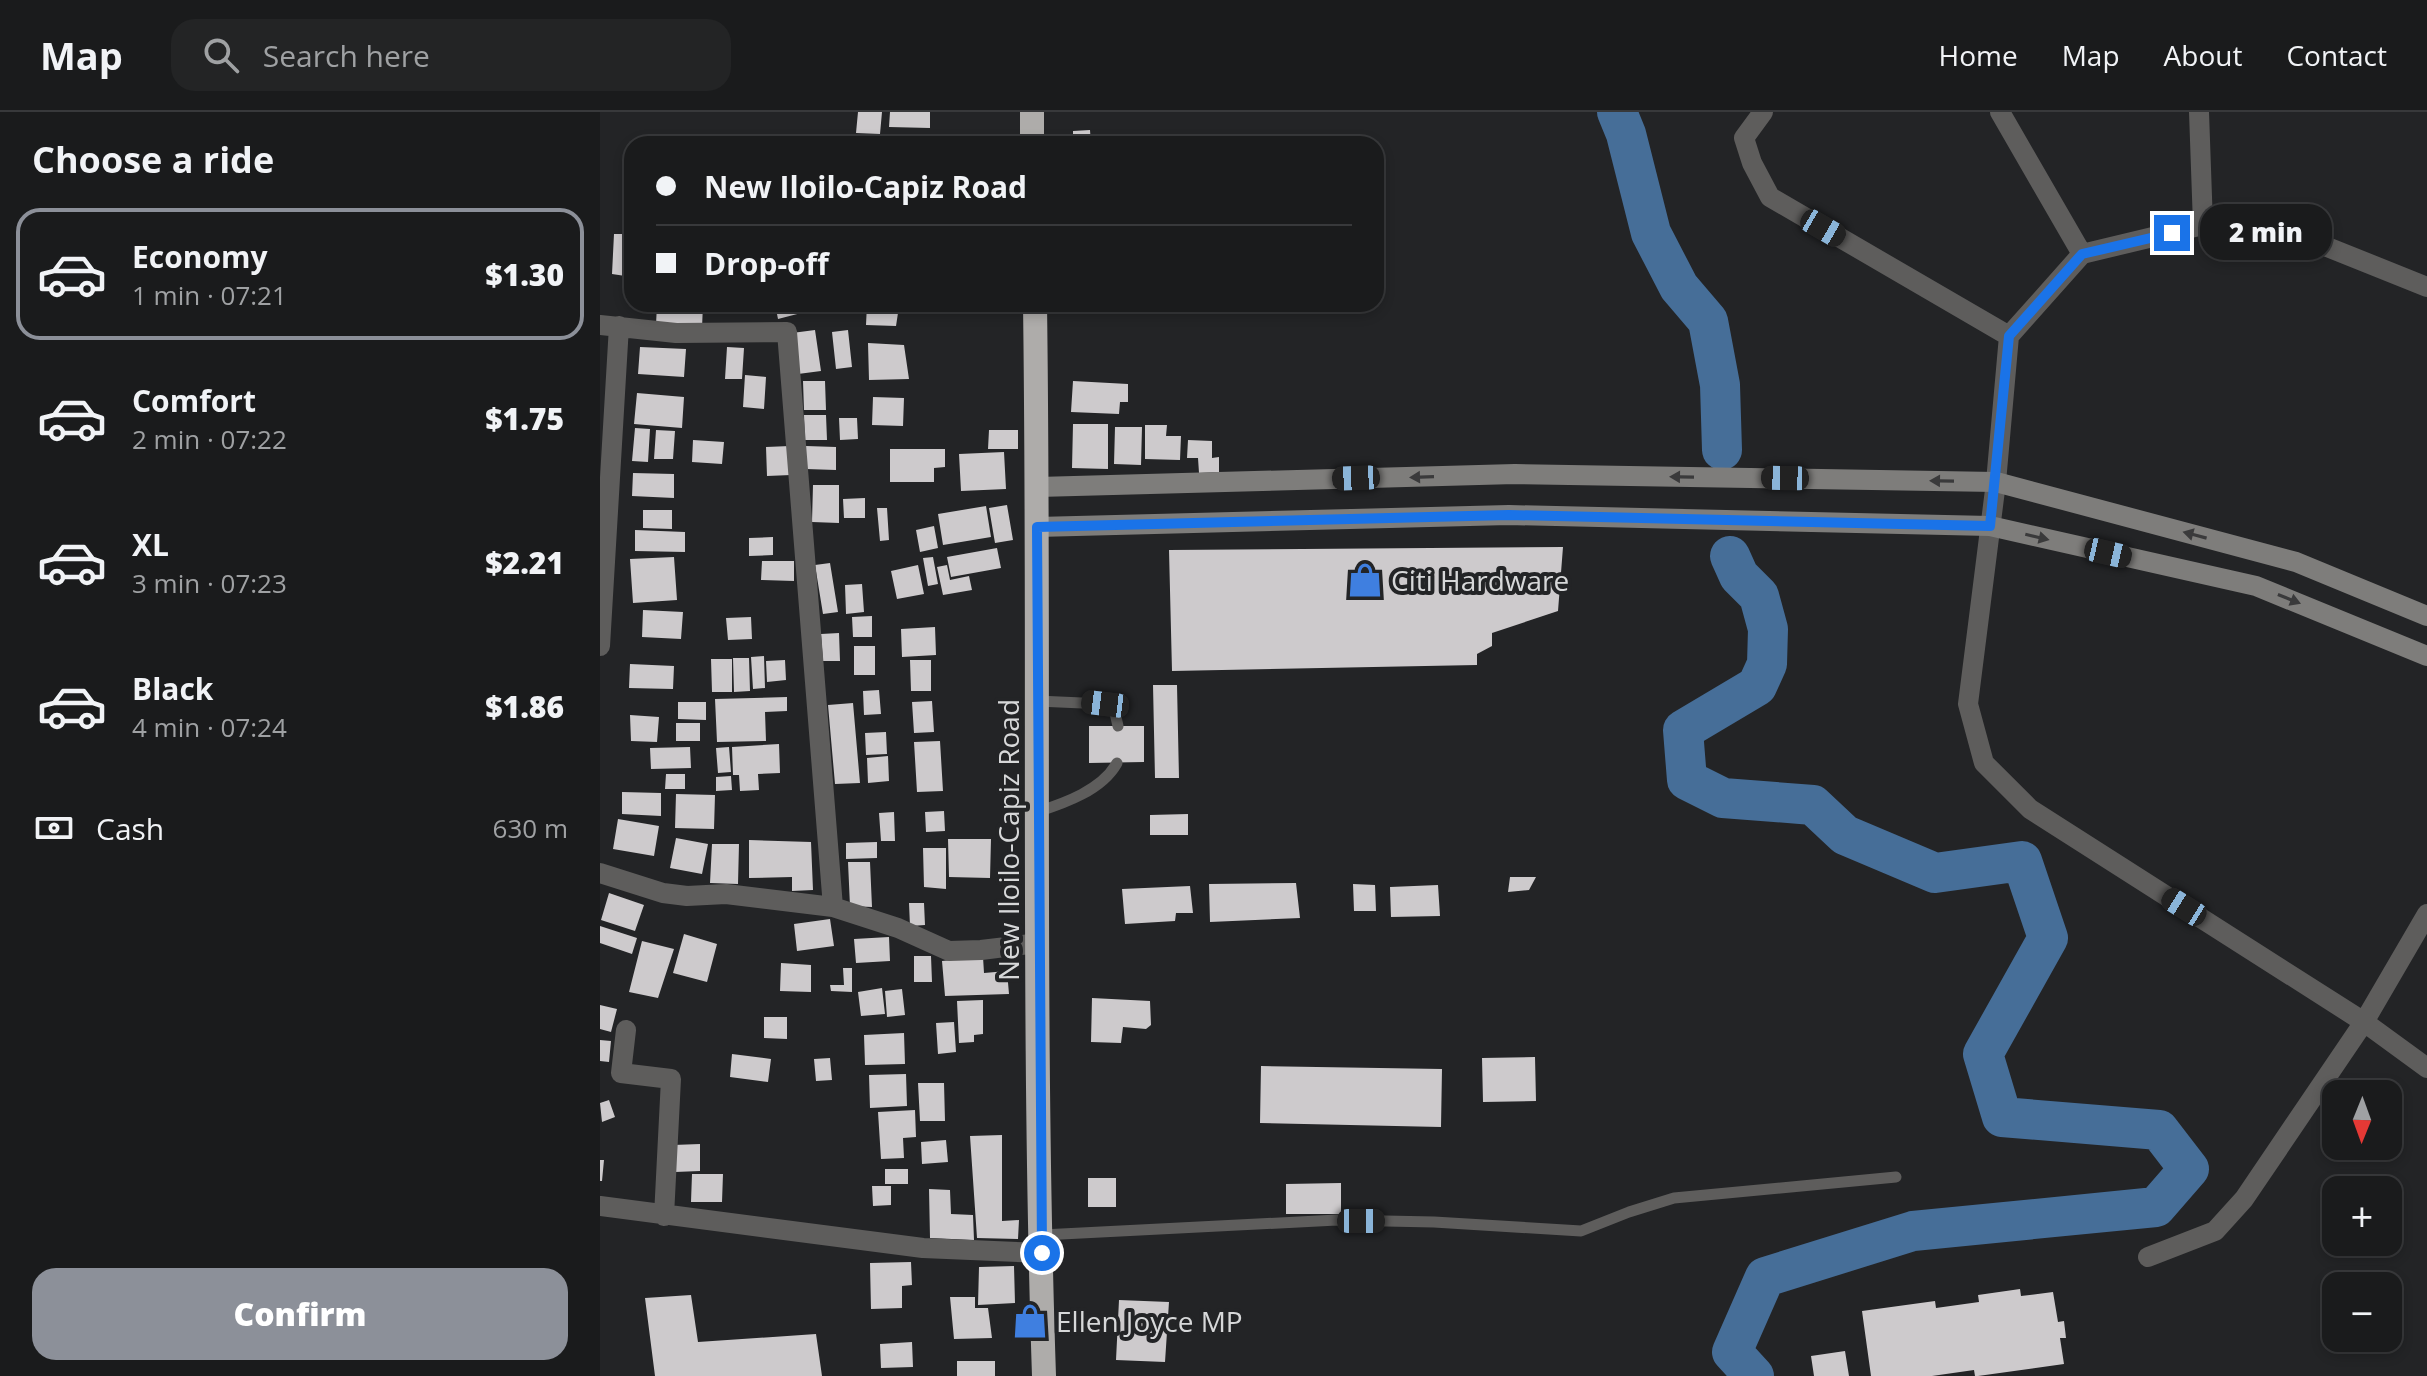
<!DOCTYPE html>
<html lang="en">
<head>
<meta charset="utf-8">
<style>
  :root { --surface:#1a1b1c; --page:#232425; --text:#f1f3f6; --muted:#9fa1a3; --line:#38393b; --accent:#8c9099 }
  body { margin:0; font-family:"Open Sans",sans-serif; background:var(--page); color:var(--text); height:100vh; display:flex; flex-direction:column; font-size:30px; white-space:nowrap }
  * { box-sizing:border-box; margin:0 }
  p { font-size:26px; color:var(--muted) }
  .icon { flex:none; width:44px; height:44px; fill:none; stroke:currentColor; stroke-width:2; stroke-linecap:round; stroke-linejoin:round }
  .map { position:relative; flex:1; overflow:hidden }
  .drawer { display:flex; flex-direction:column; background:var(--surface); width:600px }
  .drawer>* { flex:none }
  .hud { position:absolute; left:24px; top:24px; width:760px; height:176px; border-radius:24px; box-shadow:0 4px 12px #0003,0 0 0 2px var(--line); display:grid; align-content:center; height:176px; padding:0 32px; background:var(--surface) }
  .needle { width:52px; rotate:181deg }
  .buttons { position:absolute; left:1722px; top:968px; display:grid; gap:16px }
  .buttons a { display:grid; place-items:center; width:80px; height:80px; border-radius:16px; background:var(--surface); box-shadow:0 4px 12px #0003,0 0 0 2px var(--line); font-size:40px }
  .end { position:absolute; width:36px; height:36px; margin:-18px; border:10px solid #1a73e8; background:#fff; box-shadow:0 0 0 4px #fff }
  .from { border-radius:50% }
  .bubble { position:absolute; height:56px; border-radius:24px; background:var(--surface); box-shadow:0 4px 12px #0003,0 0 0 2px var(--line); font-size:26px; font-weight:800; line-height:56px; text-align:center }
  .car { position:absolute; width:24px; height:48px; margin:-24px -12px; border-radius:10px; box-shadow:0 0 6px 2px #0007; background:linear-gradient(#222 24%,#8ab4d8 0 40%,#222 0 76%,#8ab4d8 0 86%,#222 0) }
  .hud b { display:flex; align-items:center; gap:28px; height:76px; font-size:30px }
  .hud b+b { border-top:2px solid var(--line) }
  .hud i { width:20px; height:20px; background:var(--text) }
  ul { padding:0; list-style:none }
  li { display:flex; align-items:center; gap:24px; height:132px; margin:0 16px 12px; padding:0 16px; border:4px solid transparent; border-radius:24px }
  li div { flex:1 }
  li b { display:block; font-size:30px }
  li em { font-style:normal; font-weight:800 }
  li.active { border-color:var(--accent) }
  li>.icon { width:72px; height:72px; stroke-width:1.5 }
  h2 { padding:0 32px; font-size:36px; line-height:96px }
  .pay { display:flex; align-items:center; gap:20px; height:88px; padding:0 32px; font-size:30px }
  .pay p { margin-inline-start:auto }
  .primary-button { display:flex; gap:16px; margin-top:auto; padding:16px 32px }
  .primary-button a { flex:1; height:92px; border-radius:24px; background:var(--accent); color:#fff; font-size:32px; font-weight:800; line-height:92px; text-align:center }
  header { display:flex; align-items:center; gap:48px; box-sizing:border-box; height:112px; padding:0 40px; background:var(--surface); border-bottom:2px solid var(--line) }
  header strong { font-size:38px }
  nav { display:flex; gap:44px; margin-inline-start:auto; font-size:28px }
  .search { width:560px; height:72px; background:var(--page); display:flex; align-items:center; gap:20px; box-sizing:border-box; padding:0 28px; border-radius:24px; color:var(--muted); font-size:30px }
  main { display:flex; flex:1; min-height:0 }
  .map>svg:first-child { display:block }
</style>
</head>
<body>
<header>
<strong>Map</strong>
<div class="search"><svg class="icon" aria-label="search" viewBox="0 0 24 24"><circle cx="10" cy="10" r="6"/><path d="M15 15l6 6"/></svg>Search here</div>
<nav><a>Home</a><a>Map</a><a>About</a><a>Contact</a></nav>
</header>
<main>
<section class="drawer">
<h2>Choose a ride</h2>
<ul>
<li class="active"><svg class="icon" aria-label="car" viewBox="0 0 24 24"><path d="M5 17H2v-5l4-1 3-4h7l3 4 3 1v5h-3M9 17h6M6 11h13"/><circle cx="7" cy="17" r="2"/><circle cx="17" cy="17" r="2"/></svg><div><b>Economy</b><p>1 min · 07:21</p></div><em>$1.30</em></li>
<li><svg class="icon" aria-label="car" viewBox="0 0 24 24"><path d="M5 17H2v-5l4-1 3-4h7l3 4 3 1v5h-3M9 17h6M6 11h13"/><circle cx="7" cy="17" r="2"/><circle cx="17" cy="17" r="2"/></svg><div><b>Comfort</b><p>2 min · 07:22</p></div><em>$1.75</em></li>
<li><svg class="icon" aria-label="car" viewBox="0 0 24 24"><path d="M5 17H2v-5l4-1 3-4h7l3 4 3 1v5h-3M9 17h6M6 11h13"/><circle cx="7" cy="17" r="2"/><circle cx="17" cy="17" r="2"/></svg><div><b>XL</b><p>3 min · 07:23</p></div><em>$2.21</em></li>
<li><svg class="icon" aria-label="car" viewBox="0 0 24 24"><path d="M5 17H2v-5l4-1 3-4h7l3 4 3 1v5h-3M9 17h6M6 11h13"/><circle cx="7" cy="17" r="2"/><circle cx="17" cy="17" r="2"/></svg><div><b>Black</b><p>4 min · 07:24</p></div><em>$1.86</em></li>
</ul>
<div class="pay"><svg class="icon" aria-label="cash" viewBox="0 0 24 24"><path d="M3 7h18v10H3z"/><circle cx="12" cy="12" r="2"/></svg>Cash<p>630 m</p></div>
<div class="primary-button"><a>Confirm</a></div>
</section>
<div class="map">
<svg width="1827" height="1264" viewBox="0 0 1827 1264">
  <rect width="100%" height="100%" fill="#232426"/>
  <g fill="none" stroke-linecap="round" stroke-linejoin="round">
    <!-- river -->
    <path stroke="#466e98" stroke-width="40" d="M1017 0 1026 22 1051 121 1079 175 1108 209 1120 273 1122 338
      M1130 444 1139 464 1159 484 1168 517 1167 552 1157 574 1083 618 1087 668 1123 686 1213 693 1245 723 1335 761 1422 749 1448 826 1383 942 1402 1005 1559 1018 1589 1057 1556 1095 1313 1119 1165 1165 1132 1240 1154 1264"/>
  </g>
  <!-- building -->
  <path fill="#cdcacc" d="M258 0H282L280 22 256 21Z
    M290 0H330V16L289 15Z
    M490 18 491 32H473V19Z
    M14 122H32V165L12 162Z
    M57 192H103L102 216 56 213Z
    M124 192H153V196L124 194Z
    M175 192H203L205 200 178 207Z
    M267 192H289L298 201 296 214 266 213Z
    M215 218 221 259 198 262 192 221Z
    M248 218 252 255 236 257 232 220Z
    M268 231 304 233 309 267 269 268Z
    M40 235 86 237 84 265 38 262Z
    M127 235 144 236 142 267H125Z
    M145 263 166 265 164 297 143 295Z
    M203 269H225L226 298H204Z
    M473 269 528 272V290H520L519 302 471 300Z
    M37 281 84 285 82 316 34 312Z
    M273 285 304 286 303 314 272 313Z
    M204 303H226L227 328H205Z
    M239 306H257L258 327 240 328Z
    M473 312H508V357L472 356Z
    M545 313H567L566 324H581L580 348 545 347Z
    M515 315H542L541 353 514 352Z
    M35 316 50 317 48 350 32 349Z
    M56 318 75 319 73 347H54Z
    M389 318H418V337H388Z
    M93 328 124 330 122 352 92 350Z
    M588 328 612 329V346L619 345V360L599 361 598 346H587Z
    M190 334 191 363 167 364 166 335Z
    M206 334 236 335V358L206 357Z
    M290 337H345V355L334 356V370H290Z
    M404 340 406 377 361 379 359 342Z
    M33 361 74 362V386L32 384Z
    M213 373H239V411L212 410Z
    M265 386V406H244L243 387Z
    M407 393 413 428 395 431 389 396Z
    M386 394 391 425 343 433 338 402Z
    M277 396H287L289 428 280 429Z
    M43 398H72V417L43 416Z
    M334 414 338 436 320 440 316 418Z
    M35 418 85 420V440L35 439Z
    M173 425V443L149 444V426Z
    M963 435 958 499 892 521V534L877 542V553L572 559 569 438Z
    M397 436 401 456 351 465 347 445Z
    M74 445 77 488 33 491 30 447Z
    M333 445 338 472 328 474 323 446Z
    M162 449H194V469L161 468Z
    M230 451 238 500 223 502 215 453Z
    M318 453 324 482 297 487 291 459Z
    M347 453 350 468 369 464 372 478 343 483 337 455Z
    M262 472 264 500 246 502 245 473Z
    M43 498 83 500 81 527 42 525Z
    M272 504V525H253L252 505Z
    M151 505 152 527 128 528 126 506Z
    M335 515 336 543 302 545 301 517Z
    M239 521 240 549H223L221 522Z
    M254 534H275V563H254Z
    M164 544 165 576 153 577 151 545Z
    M133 546H149L150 579 134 580Z
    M111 547H132V580H112Z
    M185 548 186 568 167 570 166 549Z
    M310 548H331V579H311Z
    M30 552 74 554 73 577 29 576Z
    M553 573H577L579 666H555Z
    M279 578 281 602 264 603 263 579Z
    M187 585V599L165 600 166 629 117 630 115 587Z
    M332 589 334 620 314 621 312 590Z
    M78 590H106V608L78 607Z
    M253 591 260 671 235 672 228 593Z
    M30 603 59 605 57 630 31 629Z
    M76 611H100V629H76Z
    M489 614H544V650L489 651Z
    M286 620 287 642 266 643 265 621Z
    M340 629 343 679 317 680 314 630Z
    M179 632 180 661 158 662 159 678 140 679 139 663H133L132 635Z
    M90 635 91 656 51 657 50 636Z
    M129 635 131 660 118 661 116 636Z
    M288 644 289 669 268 671 267 646Z
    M66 662H85V677H65Z
    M131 664 132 678 116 679V665Z
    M22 680 61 681V704L22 702Z
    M76 682 115 683 114 717 75 716Z
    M344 699 345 719 326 720 325 700Z
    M294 700 295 729H281L279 701Z
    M588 702V723H550V703Z
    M18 707 59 714 54 744 13 737Z
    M76 726 108 732 102 762 70 756Z
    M348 727H391L390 766 349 765Z
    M149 728 211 730 213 778 192 779V765L149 766Z
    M277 730V746L246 747V731Z
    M112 732H139L138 772 110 771Z
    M323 736H346V777L324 775Z
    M248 750H270L272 795 250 794Z
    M910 765H936L929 778 908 780Z
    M696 771 700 806 610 810 609 772Z
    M753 772 775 773 776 799H754Z
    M838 773 840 804 791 805 790 775Z
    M590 774 593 801H576L575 809 525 812 522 777Z
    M9 781 44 793 35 819 1 808Z
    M309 791H324L325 813 310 814Z
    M230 807 234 834 197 839 194 812Z
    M0 814 37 826 32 842 0 831Z
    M84 822 117 832 107 870 73 861Z
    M289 825 290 849 256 851 254 827Z
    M42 829 74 837 58 886 29 880Z
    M314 844H331L332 870H314Z
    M383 845 384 861 407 859 409 882 345 884 342 849Z
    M181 851 211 853V880L180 879Z
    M243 856H252V880L231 879 230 873H244Z
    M282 876 285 902 261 904 258 880Z
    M302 877 305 903 287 905 285 879Z
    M492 886 550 889 551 913 546 917 523 915 521 931 491 930Z
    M383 888V922L374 923V930L359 931 357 889Z
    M0 893 17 897 11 920 0 917Z
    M164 905H187V927L164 926Z
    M354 910 356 940 338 942 336 911Z
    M304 921 305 952 265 953 264 923Z
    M0 928 11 929 9 950 0 949Z
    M132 942 171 947 168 970 130 965Z
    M935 945 936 989 883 990 882 946Z
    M230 946 232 968 216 969 214 947Z
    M661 954 842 957 841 1015 660 1011Z
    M306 962 307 994 270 996 269 963Z
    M318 971H344L345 1009H320Z
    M9 988 15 1005 2 1010 0 991Z
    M315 998 316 1025 303 1026 304 1046 281 1047 278 1000Z
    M402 1023V1109L419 1108 418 1127 377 1126 370 1024Z
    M346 1028 348 1050 322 1052 321 1030Z
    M100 1032V1059L75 1060 73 1033Z
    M0 1048H4L2 1069H0Z
    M285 1057H308V1072H285Z
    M92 1062H123L122 1090H91Z
    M488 1066H516V1095H488Z
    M741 1071V1102H686V1072Z
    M272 1074H291V1093L273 1094Z
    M329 1077 350 1078 351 1102 373 1103 374 1128 330 1126Z
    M311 1150 312 1173 302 1174V1196L271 1197 270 1151Z
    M414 1154 415 1191 378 1193 379 1155Z
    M1420 1177 1421 1184 1453 1180 1458 1210 1464 1209 1466 1226H1460L1464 1252 1378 1264H1375L1374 1258 1332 1264H1271L1262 1199 1335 1189 1336 1196 1379 1190 1378 1183Z
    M91 1183 98 1230 216 1222 222 1264H55L45 1186Z
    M350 1185H375V1196H388L392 1226 354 1227Z
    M519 1188 569 1190 565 1250 516 1248Z
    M312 1230 313 1255 281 1256 280 1232Z
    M1245 1239 1249 1264H1214L1211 1244Z
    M357 1249H395V1264H357Z"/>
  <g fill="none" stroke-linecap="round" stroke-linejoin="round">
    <!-- lane -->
    <path stroke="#5e5d5c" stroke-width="11" d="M437 589 505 592 515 601 518 614
      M437 700C465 691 502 678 517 651
      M442 1123 737 1108 834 1110 981 1119 1029 1100 1074 1086 1296 1065"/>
    <!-- street -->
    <path stroke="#5e5d5c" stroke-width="20" d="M1163 0 1144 26 1152 51 1170 85 1409 224
      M1400 0 1482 142
      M1599 0 1603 113
      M1827 175 1670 112 1603 113 1482 142 1409 224 1396 370 1368 592 1384 651 1430 697 1764 910 1827 956
      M0 213 76 221 187 220 233 795
      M0 534 19 214
      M0 761 63 781 87 784 126 782 233 795 298 816 349 839 381 838 438 831
      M26 918 21 961 71 967 64 1104
      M0 1094 323 1136 442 1141
      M1548 1145 1615 1119 1644 1087 1764 910 1827 802"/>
    <!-- secondary -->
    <path stroke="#7e7d7b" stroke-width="20" d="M438 375 915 362 1396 370 1696 450 1827 504
      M437 415 909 403 1390 414 1656 474 1827 544"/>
    <!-- highway -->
    <path stroke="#aeacaa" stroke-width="24" d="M432 0V32
      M435 192C440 549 432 907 444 1264"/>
  </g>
  <!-- one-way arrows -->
  <defs><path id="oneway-solid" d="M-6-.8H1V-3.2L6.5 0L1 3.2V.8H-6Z" transform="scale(2)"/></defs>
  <g fill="#3a3a3b">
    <use href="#oneway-solid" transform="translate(822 365) rotate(178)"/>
    <use href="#oneway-solid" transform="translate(1082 365) rotate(-179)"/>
    <use href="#oneway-solid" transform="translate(1342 369) rotate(-179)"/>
    <use href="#oneway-solid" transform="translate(1595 423) rotate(-165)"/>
    <use href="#oneway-solid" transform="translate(1437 425) rotate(13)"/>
    <use href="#oneway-solid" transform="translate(1689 487) rotate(22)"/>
  </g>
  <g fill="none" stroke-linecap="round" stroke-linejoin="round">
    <!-- route -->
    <path stroke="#1a73e8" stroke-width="10" d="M442 1141 437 415 909 403 1390 414 1409 224 1482 142 1572 121"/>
  </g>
  <!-- icons -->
  <defs>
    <g id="shop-bare" transform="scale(2.76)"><path d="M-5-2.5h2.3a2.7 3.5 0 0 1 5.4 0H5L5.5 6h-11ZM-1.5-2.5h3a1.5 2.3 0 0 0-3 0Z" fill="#3f7fe0" stroke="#232426" stroke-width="2.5" paint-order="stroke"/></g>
  </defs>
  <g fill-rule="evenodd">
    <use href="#shop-bare" x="765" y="468"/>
    <use href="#shop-bare" x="430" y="1209"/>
  </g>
  <g text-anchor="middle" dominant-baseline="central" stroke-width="8" stroke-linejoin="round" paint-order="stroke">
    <!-- poi labels -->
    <g font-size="28" fill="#d7d8d9" stroke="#232426" text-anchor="start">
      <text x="791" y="468">Citi Hardware</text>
      <text x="456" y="1209">Ellen Joyce MP</text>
    </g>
    <!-- street labels -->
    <g font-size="28" fill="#d7d8d9" stroke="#232426">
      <text transform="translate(408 728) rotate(-90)">New Iloilo-Capiz Road</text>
    </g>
  </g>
</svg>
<div class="buttons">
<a><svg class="needle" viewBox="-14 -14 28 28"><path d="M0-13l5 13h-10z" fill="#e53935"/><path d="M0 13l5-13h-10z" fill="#9fa1a3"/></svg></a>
<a>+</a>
<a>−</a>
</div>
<i class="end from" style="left:442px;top:1141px"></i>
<i class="end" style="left:1572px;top:121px"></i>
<div class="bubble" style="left:1600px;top:92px;width:132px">2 min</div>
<i class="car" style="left:1223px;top:116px;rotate:120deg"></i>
<i class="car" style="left:756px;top:366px;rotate:268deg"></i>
<i class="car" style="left:1185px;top:366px;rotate:271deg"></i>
<i class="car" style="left:1508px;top:441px;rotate:103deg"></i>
<i class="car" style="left:505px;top:592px;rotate:277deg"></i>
<i class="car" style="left:1584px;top:795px;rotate:302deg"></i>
<i class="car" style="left:761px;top:1109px;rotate:90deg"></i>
<div class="hud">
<b><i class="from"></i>New Iloilo-Capiz Road</b>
<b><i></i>Drop-off</b>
</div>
</div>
</main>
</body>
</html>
